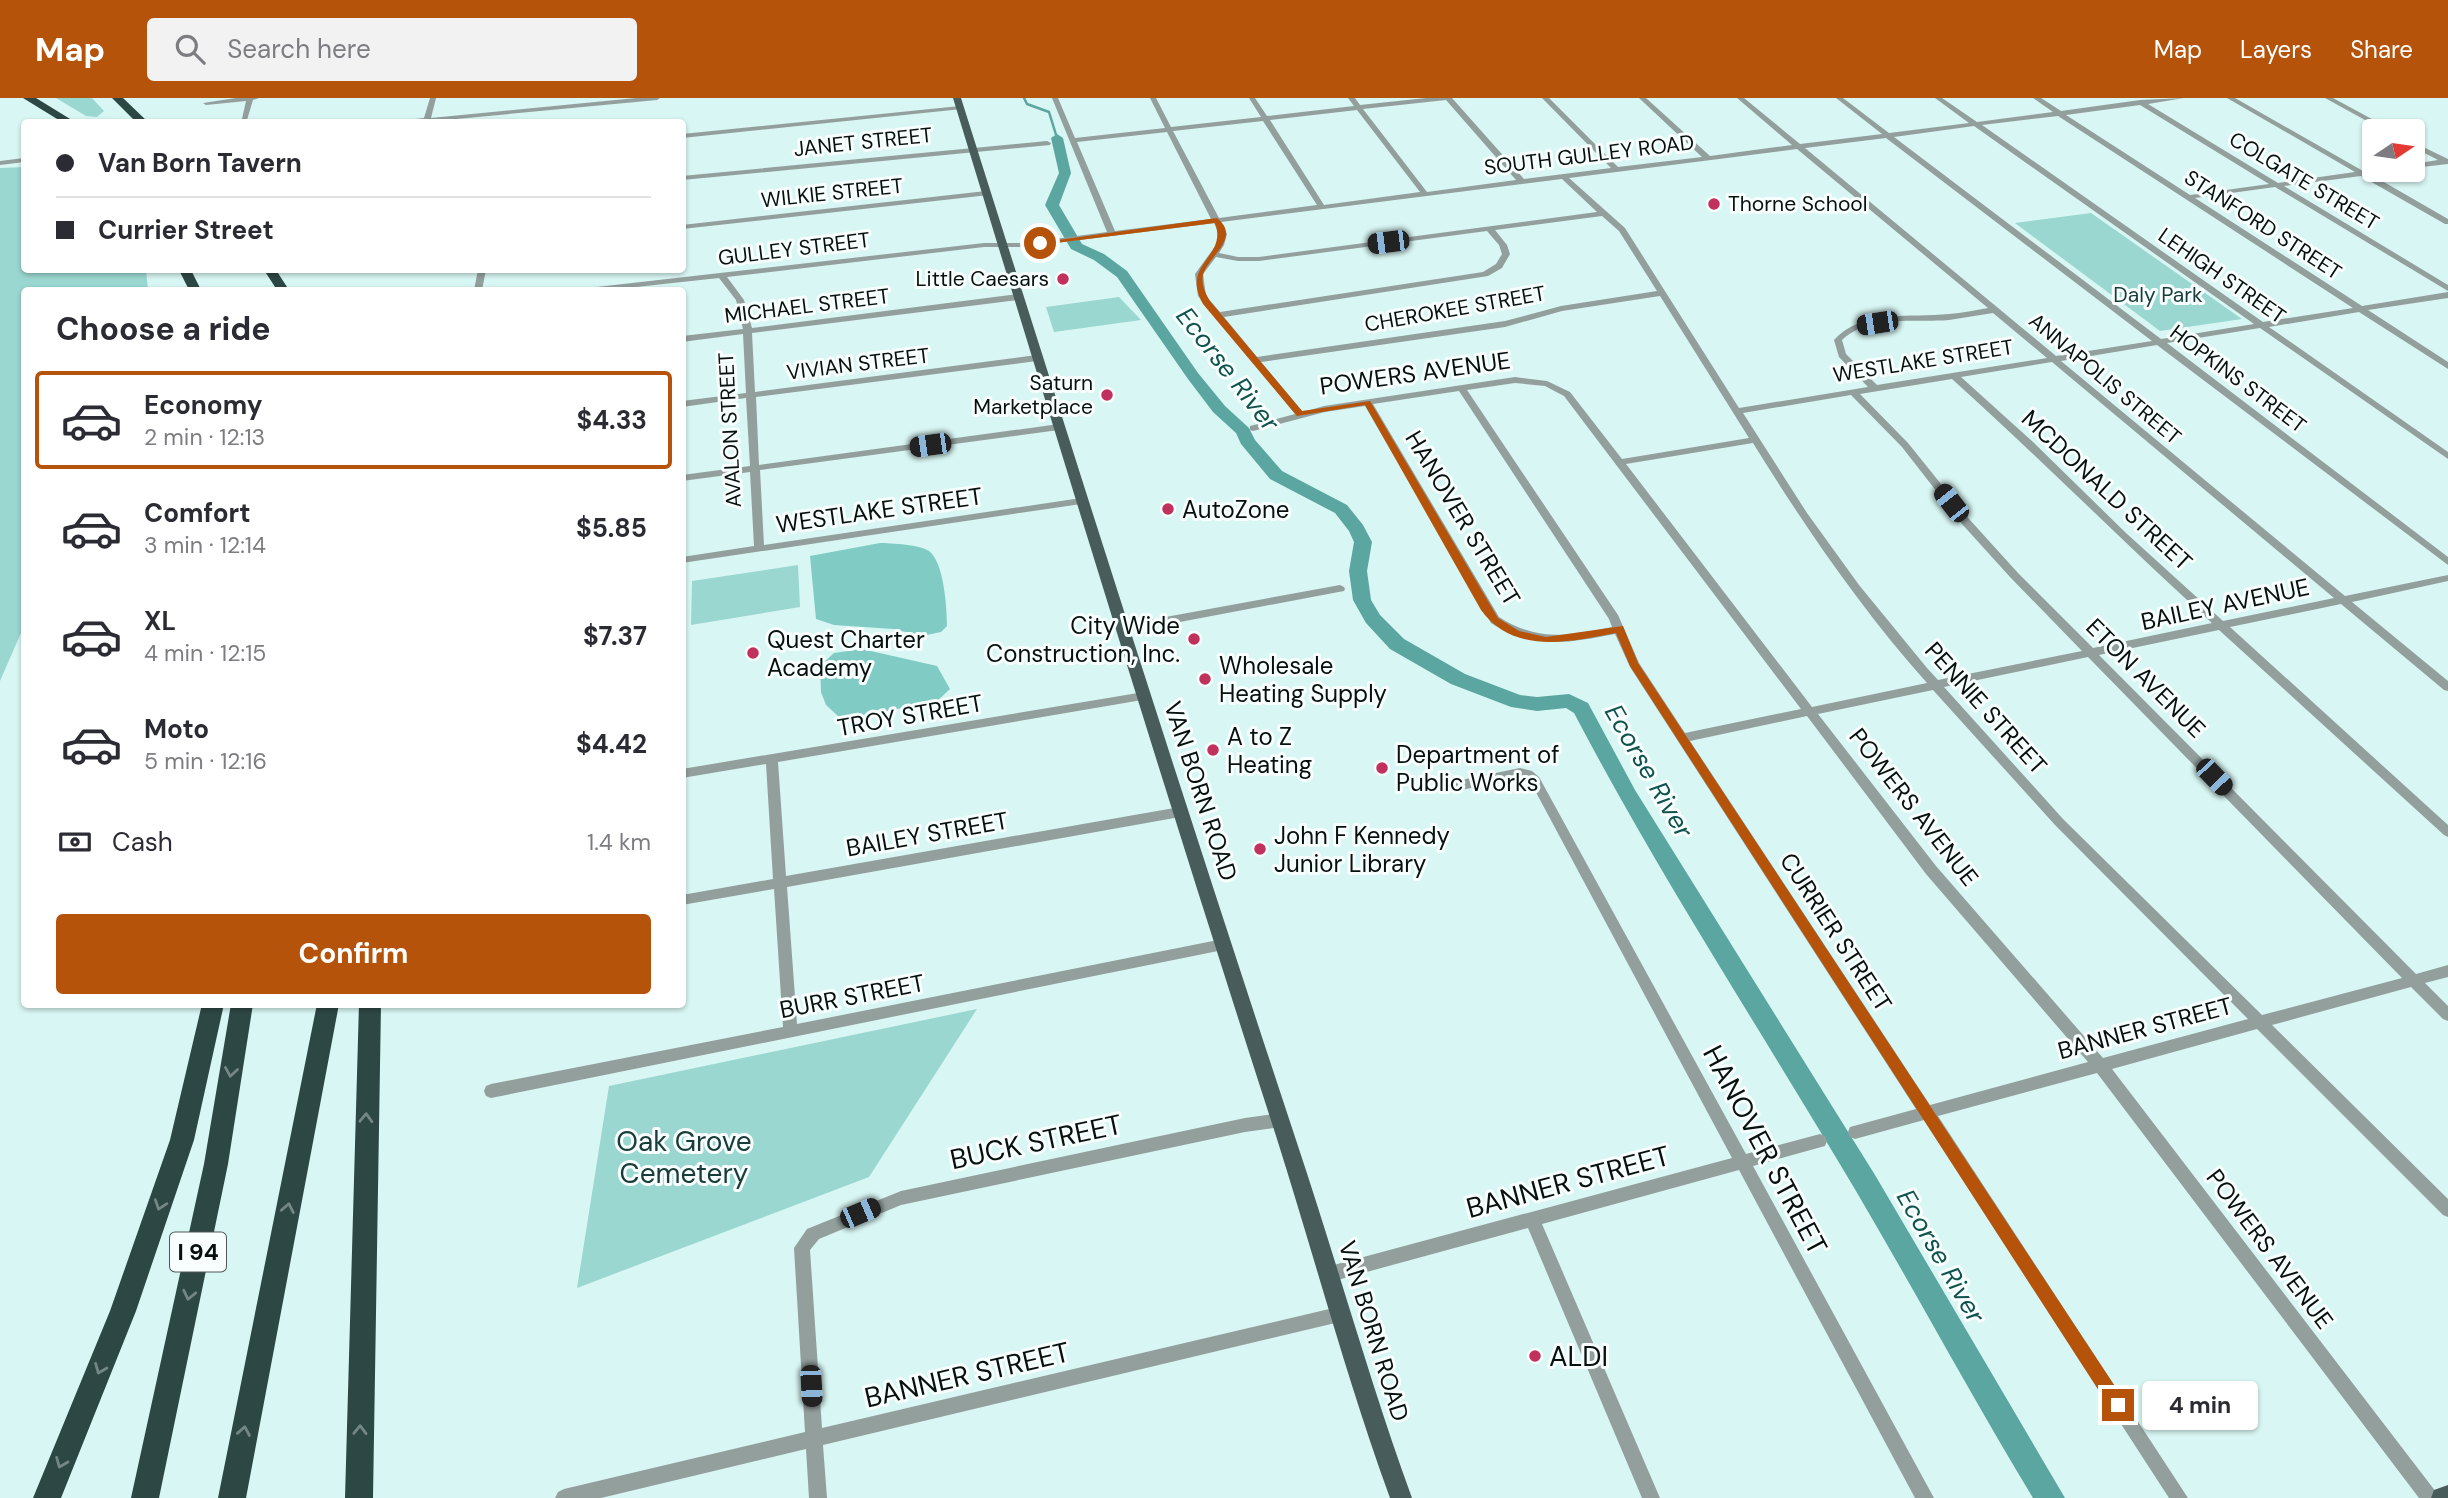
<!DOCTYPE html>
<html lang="en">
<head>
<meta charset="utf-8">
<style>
  :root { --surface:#fff; --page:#f2f2f3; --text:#2b2b33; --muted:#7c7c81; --line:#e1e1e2; --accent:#b45309 }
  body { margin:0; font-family:"DM Sans",sans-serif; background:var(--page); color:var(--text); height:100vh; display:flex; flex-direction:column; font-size:26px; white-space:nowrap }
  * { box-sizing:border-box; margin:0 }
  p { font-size:23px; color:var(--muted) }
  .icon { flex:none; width:38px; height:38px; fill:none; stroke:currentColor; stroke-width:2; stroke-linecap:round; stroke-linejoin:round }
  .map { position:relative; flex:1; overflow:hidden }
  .drawer { position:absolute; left:21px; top:189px; width:665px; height:721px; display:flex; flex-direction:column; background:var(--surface); border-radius:7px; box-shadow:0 2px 5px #0004 }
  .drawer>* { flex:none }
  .top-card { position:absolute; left:21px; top:21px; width:665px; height:154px; border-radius:7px; box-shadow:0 2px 5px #0004; display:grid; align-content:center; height:154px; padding:0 35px; background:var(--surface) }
  .needle { width:46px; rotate:77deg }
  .buttons { position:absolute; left:2362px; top:21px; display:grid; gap:14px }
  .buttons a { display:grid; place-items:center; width:63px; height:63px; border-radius:7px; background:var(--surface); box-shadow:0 2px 5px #0004; font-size:35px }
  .end { position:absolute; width:32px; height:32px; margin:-16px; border:9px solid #b45309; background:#fff; box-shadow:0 0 0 4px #fff }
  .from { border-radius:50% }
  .bubble { position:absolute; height:49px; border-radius:7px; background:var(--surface); box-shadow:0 2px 5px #0004; font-size:23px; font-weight:700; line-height:49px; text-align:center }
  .car { position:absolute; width:21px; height:42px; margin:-21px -10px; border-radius:9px; box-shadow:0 0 5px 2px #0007; background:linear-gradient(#222 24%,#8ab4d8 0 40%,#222 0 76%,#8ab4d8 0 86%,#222 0) }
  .top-card b { display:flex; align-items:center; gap:24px; height:66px; font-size:26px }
  .top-card b+b { border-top:2px solid var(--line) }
  .top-card i { width:18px; height:18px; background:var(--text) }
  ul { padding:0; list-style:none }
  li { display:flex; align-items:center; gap:21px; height:98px; margin:0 14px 10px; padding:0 21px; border:4px solid transparent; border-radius:7px }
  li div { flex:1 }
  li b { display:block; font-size:26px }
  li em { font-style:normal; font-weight:700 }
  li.current { border-color:var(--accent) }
  li>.icon { width:63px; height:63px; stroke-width:1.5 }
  h2 { padding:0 35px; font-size:32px; line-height:84px }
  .pay { display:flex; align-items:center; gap:18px; height:77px; padding:0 35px; font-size:26px }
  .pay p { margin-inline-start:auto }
  .button { display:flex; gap:14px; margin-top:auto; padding:14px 35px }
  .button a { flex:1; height:80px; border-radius:7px; background:var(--accent); color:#fff; font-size:28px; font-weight:700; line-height:80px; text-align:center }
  header { display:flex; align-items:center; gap:42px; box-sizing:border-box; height:98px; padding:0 35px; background:var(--accent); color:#fff }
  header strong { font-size:33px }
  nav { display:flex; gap:38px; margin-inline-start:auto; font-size:24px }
  .search { width:490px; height:63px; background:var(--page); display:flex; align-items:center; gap:18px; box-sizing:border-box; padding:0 24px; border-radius:7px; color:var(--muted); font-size:26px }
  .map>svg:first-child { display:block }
</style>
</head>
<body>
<header>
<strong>Map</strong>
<div class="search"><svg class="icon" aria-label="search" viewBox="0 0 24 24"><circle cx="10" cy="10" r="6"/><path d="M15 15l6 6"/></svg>Search here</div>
<nav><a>Map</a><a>Layers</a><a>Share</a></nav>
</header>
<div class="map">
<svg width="2448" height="1400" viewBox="0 0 2448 1400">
  <rect width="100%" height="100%" fill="#d8f6f3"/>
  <!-- green -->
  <path fill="#9bd7d1" d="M56 0H92L104 13 97 19 86 18Z
    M24 69V172H146L148 192H24V528L0 583V70Z
    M2091 115 2242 221 2160 233 2015 125Z
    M1119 199 1141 222 1054 234 1046 209Z
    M798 467 800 509 691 527 692 483Z
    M977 911 869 1079 577 1190 609 988Z"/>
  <!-- forest -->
  <path fill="#80ccc5" d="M880 445C891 445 921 447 929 453 944 464 947 510 947 528L941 534 922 538 893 531 834 527 816 521 810 458Z
    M862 551 937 568 950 591 937 603 853 620 838 618 826 607 821 594 820 568 834 555Z"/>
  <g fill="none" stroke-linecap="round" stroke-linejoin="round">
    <!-- stream -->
    <path stroke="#5ba6a0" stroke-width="2.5" d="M1024 0 1027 6 1049 14 1057 40"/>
    <!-- river -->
    <path fill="#5ba6a0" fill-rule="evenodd" d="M1057 36 1063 40 1071 75 1059 107 1082 146 1104 156 1127 173 1198 275 1225 308 1249 330 1255 342 1282 373 1347 407 1363 427 1372 444 1367 473 1371 502 1380 517 1404 541 1465 576 1520 597 1537 599 1569 596 1588 605 1635 692 1875 1077 2065 1400H2033C1972 1299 1916 1195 1856 1093 1762 934 1660 779 1574 615L1566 610 1537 613 1511 609 1451 586 1390 551 1366 525 1353 502 1349 473 1354 444 1349 433 1335 415 1270 381 1241 346 1236 335 1213 314 1188 281 1117 179 1094 162 1071 151 1045 107 1059 75 1051 40Z"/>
    <!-- minor -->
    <path fill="#939f9d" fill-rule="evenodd" d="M236 0H259L253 2 247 22 242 21 246 3 206 7 203 5Z
      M430 0H436L431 20 636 0H660L657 2 424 24H404L407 22 424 20Z
      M1052 0H1058L1075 40 1165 30 1150 0H1156L1171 29 1261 19 1249 0H1255L1267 18 1354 8 1348 0H1355L1360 7 1426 0H1452L1524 81 1611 70 1542 0H1549L1618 69 1702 59 1639 0H1646L1710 58 1792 47 1737 0H1744L1800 46 1882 36 1836 0H1843L1889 35 1969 25 1935 0H1942L1977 24 2053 14 2033 0H2041L2061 13 2140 2 2184 0 2148 6 2278 85 2355 74 2227 0H2235L2363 73 2389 72 2385 74 2370 76 2448 121V126H2445L2361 78 2284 88 2448 187V193L2275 89 2195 100 2362 208 2448 194V200L2368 212 2448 264V271L2359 214 2269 229 2448 354V361L2260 230 2167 245 2448 459V467L2157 247 2061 263 2345 498 2448 477V483L2352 504 2448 583V593L2444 592 2341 506 2230 529 2448 727V739L2444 737 2219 532 2099 557 2416 876 2448 867V879L2425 885 2448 908V923L2443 921 2411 889 2272 927 2448 1101V1119L2443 1117 2257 931 2112 971 2436 1394 2439 1400H2419L2097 975 1938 1018 2188 1400H2169L1924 1022 1855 1041 1850 1039 1848 1034 1850 1029 1916 1011 1630 569 1615 536C1568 545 1534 552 1491 525L1365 308 1325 314 1253 333 1250 332V328L1295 316 1198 198 1195 176 1216 147 1219 136 1214 125 1024 149H984L727 179 744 202 752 230 1018 196 1022 199 1018 202 752 235 755 294 1037 257 1041 260 1037 263 756 299 759 367 1059 326 1064 329 1059 332 760 372 764 447 1081 400 1086 403 1081 406 682 465V459L754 448 750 374 682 383V377L750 368 746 300 682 309V303L746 295 743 236 682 244V238L743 231 736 202 719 180 608 192H587L588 190 984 145H1024L1107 134ZM1446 2 1516 82 1427 94 1363 11ZM2140 7 2269 86 2190 97 2066 17ZM1357 12 1420 94 1324 107 1270 22ZM2058 18 2353 210 2263 224 1982 27ZM1263 23 1317 107 1219 120 1173 33ZM1974 28 2254 226 2161 241 1894 39ZM1167 34 1211 121 1115 133 1077 44ZM1886 40 2152 243 2056 258 1805 50ZM1797 51 1988 210C1975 212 1962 215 1949 216 1912 220 1861 211 1834 242L1839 259 1868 289 1739 310 1625 130 1569 80ZM1562 81 1597 114 1259 159H1238L1219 155 1224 147 1227 136 1221 124ZM1602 118 1619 133 1657 193 1561 208 1505 223 1257 259 1224 219 1488 178 1502 170 1510 156 1507 147 1495 132ZM1487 133 1499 147 1502 156 1496 166 1483 174 1220 214 1206 198 1203 176 1216 159 1238 163H1259ZM1660 198 1749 340 1622 361 1570 294 1547 283 1515 279 1324 308 1303 314 1261 264 1505 229 1562 213ZM1993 215 2047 260 1877 287 1846 256 1842 242C1869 216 1915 225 1949 222 1964 220 1978 217 1993 215ZM2052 264 2334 500 2223 523 2126 435 2033 344 1961 279ZM1952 281C2040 360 2124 445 2212 525L2093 550 2018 475 1970 422 1908 345 1860 296ZM1515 285 1545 288 1564 298 1801 611 1685 635 1639 565 1618 517 1467 292ZM1459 293 1609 521 1612 529C1569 538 1538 544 1499 519L1373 306ZM1851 297 1902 349 1962 426 2010 479 2082 553 1938 582 1927 570 1859 487 1807 415 1743 315ZM1753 345C1805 429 1861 511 1927 585L1812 609 1626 366ZM2088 559 2402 880 2262 917 2063 721 1944 589ZM1933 592 2055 727 2248 921 2103 960 1936 768 1818 616ZM1807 618 1926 776 2088 964 1930 1007 1690 643Z
      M2325 0H2333L2394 33H2385Z
      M960 8 963 10 962 11 682 40V36Z
      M1047 43 1051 45 1050 47 682 82V78Z
      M2413 44 2448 61V66L2413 70V66L2438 62 2413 49Z
      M24 60V64L0 67V63Z
      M986 93H989V97L682 131V127Z
      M478 172H486L482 192H474Z
      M1340 487 1344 489 1345 491 1344 493 1122 535 1117 531 1122 527Z
      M1144 594 1150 598 1148 601 778 664 786 778 1180 709 1184 711 1186 714 1184 717 1180 719 787 789 797 926 1223 841 1228 843 1230 847 1228 851 491 1000 486 998 484 993 486 988 491 986 783 929 774 791 682 807V797L773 781 766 666 682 680V671Z
      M1520 670 1532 673 1539 679 1746 1056 1820 1036 1825 1038 1827 1043 1825 1048 1753 1068 1934 1400H1915L1739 1072 1542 1126 1660 1400H1642L1528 1130 1330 1184 1324 1182 1322 1176 1324 1170 1330 1168 1732 1060 1531 685 1525 680H1520L1456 693 1450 688 1456 683Z
      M1281 1015 1286 1017 1288 1022 1286 1027 1281 1029 1245 1034 901 1107 819 1141 810 1152 822 1330 1342 1208 1348 1210 1350 1216 1348 1222 823 1347 827 1400H809L806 1351 601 1400H555L558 1394 564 1391 805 1334 794 1150 807 1131 901 1093 1245 1020Z"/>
    <!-- major -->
    <path fill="#485d5b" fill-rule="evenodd" d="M953 0H961C1071 348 1181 695 1296 1042 1336 1161 1369 1282 1412 1400H1390C1347 1282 1315 1161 1277 1041 1165 695 1059 348 953 0Z
      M2448 1387V1400H2431L2434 1392Z"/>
    <!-- highway -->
    <path fill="#2d4744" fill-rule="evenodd" d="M23 0H36L75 24H62Z
      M112 0H123L148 24H136Z
      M179 172H191L201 192H189Z
      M264 172H276L289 192H277Z
      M202 906H224L194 1042 136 1213 61 1400H33L110 1213 170 1042Z
      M231 906H253L228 1066 159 1400H131L204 1066Z
      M317 906H339L246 1400H218Z
      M359 906H381L373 1400H345Z"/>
  </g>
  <!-- one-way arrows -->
  <defs><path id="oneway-chevron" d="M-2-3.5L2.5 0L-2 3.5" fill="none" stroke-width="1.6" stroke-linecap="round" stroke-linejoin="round" transform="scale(1.75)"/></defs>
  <g stroke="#748785">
    <use href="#oneway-chevron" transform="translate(231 974) rotate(99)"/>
    <use href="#oneway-chevron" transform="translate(366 1020) rotate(-88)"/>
    <use href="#oneway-chevron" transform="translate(160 1107) rotate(109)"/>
    <use href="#oneway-chevron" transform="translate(288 1110) rotate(-79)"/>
    <use href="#oneway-chevron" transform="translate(189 1197) rotate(102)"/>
    <use href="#oneway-chevron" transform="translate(100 1271) rotate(112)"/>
    <use href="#oneway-chevron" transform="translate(360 1332) rotate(-89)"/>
    <use href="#oneway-chevron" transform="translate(244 1333) rotate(-80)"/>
    <use href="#oneway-chevron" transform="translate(61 1365) rotate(112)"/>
  </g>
  <!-- route -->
  <path fill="#b45309" d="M1217 120C1242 140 1208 158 1203 177 1201 186 1205 195 1210 203L1302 313 1370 303 1498 520 1519 533 1546 539 1623 528 1638 565 2124 1302 2126 1307 2124 1313 2118 1315 2112 1313 1630 568 1616 535C1569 544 1514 557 1481 512L1365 307 1297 318 1203 206C1180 165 1228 160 1215 125L1040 147 1036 145Z"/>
  <!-- markers -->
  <g fill="#c0315c" stroke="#f8fefd" stroke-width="2.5">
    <circle cx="1714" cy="106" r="7"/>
    <circle cx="1063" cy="181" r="7"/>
    <circle cx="1107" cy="297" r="7"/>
    <circle cx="1168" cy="411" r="7"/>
    <circle cx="1194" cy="541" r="7"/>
    <circle cx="753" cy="555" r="7"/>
    <circle cx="1205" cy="581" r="7"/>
    <circle cx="1213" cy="652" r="7"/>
    <circle cx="1382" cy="670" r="7"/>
    <circle cx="1260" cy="751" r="7"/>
    <circle cx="1535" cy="1258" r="7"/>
  </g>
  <g text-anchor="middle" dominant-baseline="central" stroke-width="6" stroke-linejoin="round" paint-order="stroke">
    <!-- far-street labels -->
    <g font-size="21" fill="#06100f" stroke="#f8fefd">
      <text transform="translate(863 44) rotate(-6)">JANET STREET</text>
      <text transform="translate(1589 57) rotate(-7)">SOUTH GULLEY ROAD</text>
      <text transform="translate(2304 83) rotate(31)">COLGATE STREET</text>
      <text transform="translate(832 95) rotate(-6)">WILKIE STREET</text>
      <text transform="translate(2263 127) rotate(33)">STANFORD STREET</text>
      <text transform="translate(794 151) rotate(-7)">GULLEY STREET</text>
      <text transform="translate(2222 178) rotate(35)">LEHIGH STREET</text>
      <text transform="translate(807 208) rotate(-7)">MICHAEL STREET</text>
      <text transform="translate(1455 211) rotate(-10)">CHEROKEE STREET</text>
      <text transform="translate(1923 263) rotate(-9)">WESTLAKE STREET</text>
      <text transform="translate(858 266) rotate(-7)">VIVIAN STREET</text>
      <text transform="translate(2105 281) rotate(40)">ANNAPOLIS STREET</text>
      <text transform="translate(2238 281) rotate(37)">HOPKINS STREET</text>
      <text transform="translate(730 332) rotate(-93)">AVALON STREET</text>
    </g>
    <!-- far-poi labels -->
    <g font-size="21" fill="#06100f" stroke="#f8fefd" text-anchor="end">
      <text x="1728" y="106" text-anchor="start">Thorne School</text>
      <text x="1049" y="181">Little Caesars</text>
      <text x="1093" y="285">Saturn<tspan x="1093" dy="24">Marketplace</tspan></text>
    </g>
    <!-- far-park labels -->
    <g font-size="21" fill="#173c39" stroke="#f8fefd">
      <text x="2158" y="197">Daly Park</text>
    </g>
    <!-- shield labels -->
    <rect fill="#f8fefd" stroke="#4f5756" stroke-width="2" x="170" y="1134.5" width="56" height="39" rx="5"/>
    <g font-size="23" font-weight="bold" fill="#06100f">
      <text x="198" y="1154">I 94</text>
    </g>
    <!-- street labels -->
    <g font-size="24" fill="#06100f" stroke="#f8fefd">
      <text transform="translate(1415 275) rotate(-8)">POWERS AVENUE</text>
      <text transform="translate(2107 392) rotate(43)">MCDONALD STREET</text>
      <text transform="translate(879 412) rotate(-8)">WESTLAKE STREET</text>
      <text transform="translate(1463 420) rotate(59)">HANOVER STREET</text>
      <text transform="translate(2225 506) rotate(-12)">BAILEY AVENUE</text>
      <text transform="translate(2146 580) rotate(45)">ETON AVENUE</text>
      <text transform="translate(1986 610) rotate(48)">PENNIE STREET</text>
      <text transform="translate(910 617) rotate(-10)">TROY STREET</text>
      <text transform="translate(1201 693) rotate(72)">VAN BORN ROAD</text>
      <text transform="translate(1914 709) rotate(52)">POWERS AVENUE</text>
      <text transform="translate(927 736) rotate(-10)">BAILEY STREET</text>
      <text transform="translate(1836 834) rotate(57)">CURRIER STREET</text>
      <text transform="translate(852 898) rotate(-11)">BURR STREET</text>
      <text transform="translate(2145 930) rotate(-15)">BANNER STREET</text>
      <text transform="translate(2270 1151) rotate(53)">POWERS AVENUE</text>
      <text transform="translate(1374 1233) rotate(73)">VAN BORN ROAD</text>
    </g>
    <!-- poi labels -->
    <g font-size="24" fill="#06100f" stroke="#f8fefd" text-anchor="start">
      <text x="1182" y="411">AutoZone</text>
      <text x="1180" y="527" text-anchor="end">City Wide<tspan x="1180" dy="28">Construction, Inc.</tspan></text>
      <text x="767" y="541">Quest Charter<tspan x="767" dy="28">Academy</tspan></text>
      <text x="1219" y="567">Wholesale<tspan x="1219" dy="28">Heating Supply</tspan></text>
      <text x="1227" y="638">A to Z<tspan x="1227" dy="28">Heating</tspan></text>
      <text x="1396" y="656">Department of<tspan x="1396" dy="28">Public Works</tspan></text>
      <text x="1274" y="737">John F Kennedy<tspan x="1274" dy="28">Junior Library</tspan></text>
    </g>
    <!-- water labels -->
    <g font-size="26" font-style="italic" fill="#10534e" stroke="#f8fefd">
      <text transform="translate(1228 271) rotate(52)">Ecorse River</text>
      <text transform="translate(1649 673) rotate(60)">Ecorse River</text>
      <text transform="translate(1941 1158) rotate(60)">Ecorse River</text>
    </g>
    <!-- near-park labels -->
    <g font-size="28" fill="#173c39" stroke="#f8fefd">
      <text x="684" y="1043">Oak Grove<tspan x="684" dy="32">Cemetery</tspan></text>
    </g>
    <!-- near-street labels -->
    <g font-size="28" fill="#06100f" stroke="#f8fefd">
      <text transform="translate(1036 1044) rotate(-12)">BUCK STREET</text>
      <text transform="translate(1765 1052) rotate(62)">HANOVER STREET</text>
      <text transform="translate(1568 1084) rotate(-15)">BANNER STREET</text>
      <text transform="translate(967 1277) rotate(-13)">BANNER STREET</text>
    </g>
    <!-- near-poi labels -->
    <g font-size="28" fill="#06100f" stroke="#f8fefd" text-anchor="start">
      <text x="1549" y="1258">ALDI</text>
    </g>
  </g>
</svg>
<div class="buttons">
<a><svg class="needle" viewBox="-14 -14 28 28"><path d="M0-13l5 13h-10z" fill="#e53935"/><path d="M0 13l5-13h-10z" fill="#7c7c81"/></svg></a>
</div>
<i class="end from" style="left:1040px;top:145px"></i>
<i class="end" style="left:2118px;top:1307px"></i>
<div class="bubble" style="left:2142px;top:1283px;width:116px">4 min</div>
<i class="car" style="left:1388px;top:144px;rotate:263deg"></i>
<i class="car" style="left:1877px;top:225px;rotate:261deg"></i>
<i class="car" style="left:930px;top:347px;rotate:262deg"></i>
<i class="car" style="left:1951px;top:405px;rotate:322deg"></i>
<i class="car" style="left:2214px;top:679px;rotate:136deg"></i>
<i class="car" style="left:860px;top:1115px;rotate:67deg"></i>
<i class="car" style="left:811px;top:1288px;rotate:177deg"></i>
<div class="top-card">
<b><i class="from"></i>Van Born Tavern</b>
<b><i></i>Currier Street</b>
</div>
<section class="drawer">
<h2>Choose a ride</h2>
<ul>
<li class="current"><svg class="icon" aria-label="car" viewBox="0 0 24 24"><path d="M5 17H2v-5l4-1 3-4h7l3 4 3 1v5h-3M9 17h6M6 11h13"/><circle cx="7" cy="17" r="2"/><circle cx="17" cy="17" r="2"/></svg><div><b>Economy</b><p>2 min · 12:13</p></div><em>$4.33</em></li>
<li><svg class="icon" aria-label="car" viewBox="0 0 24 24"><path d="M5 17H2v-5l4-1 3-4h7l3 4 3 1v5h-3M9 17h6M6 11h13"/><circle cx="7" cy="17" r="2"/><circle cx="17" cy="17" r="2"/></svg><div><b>Comfort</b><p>3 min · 12:14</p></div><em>$5.85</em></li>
<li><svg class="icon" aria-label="car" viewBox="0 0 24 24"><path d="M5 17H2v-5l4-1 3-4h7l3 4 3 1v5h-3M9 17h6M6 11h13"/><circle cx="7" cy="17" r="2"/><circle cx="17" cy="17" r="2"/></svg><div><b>XL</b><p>4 min · 12:15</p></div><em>$7.37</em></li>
<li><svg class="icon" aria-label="car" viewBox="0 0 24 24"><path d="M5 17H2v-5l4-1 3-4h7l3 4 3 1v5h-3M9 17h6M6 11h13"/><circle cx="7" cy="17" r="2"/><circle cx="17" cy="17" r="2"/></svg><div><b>Moto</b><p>5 min · 12:16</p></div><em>$4.42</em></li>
</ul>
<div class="pay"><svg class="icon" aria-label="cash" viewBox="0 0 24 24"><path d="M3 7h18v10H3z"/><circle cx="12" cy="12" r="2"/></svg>Cash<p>1.4 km</p></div>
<div class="button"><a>Confirm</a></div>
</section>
</div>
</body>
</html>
